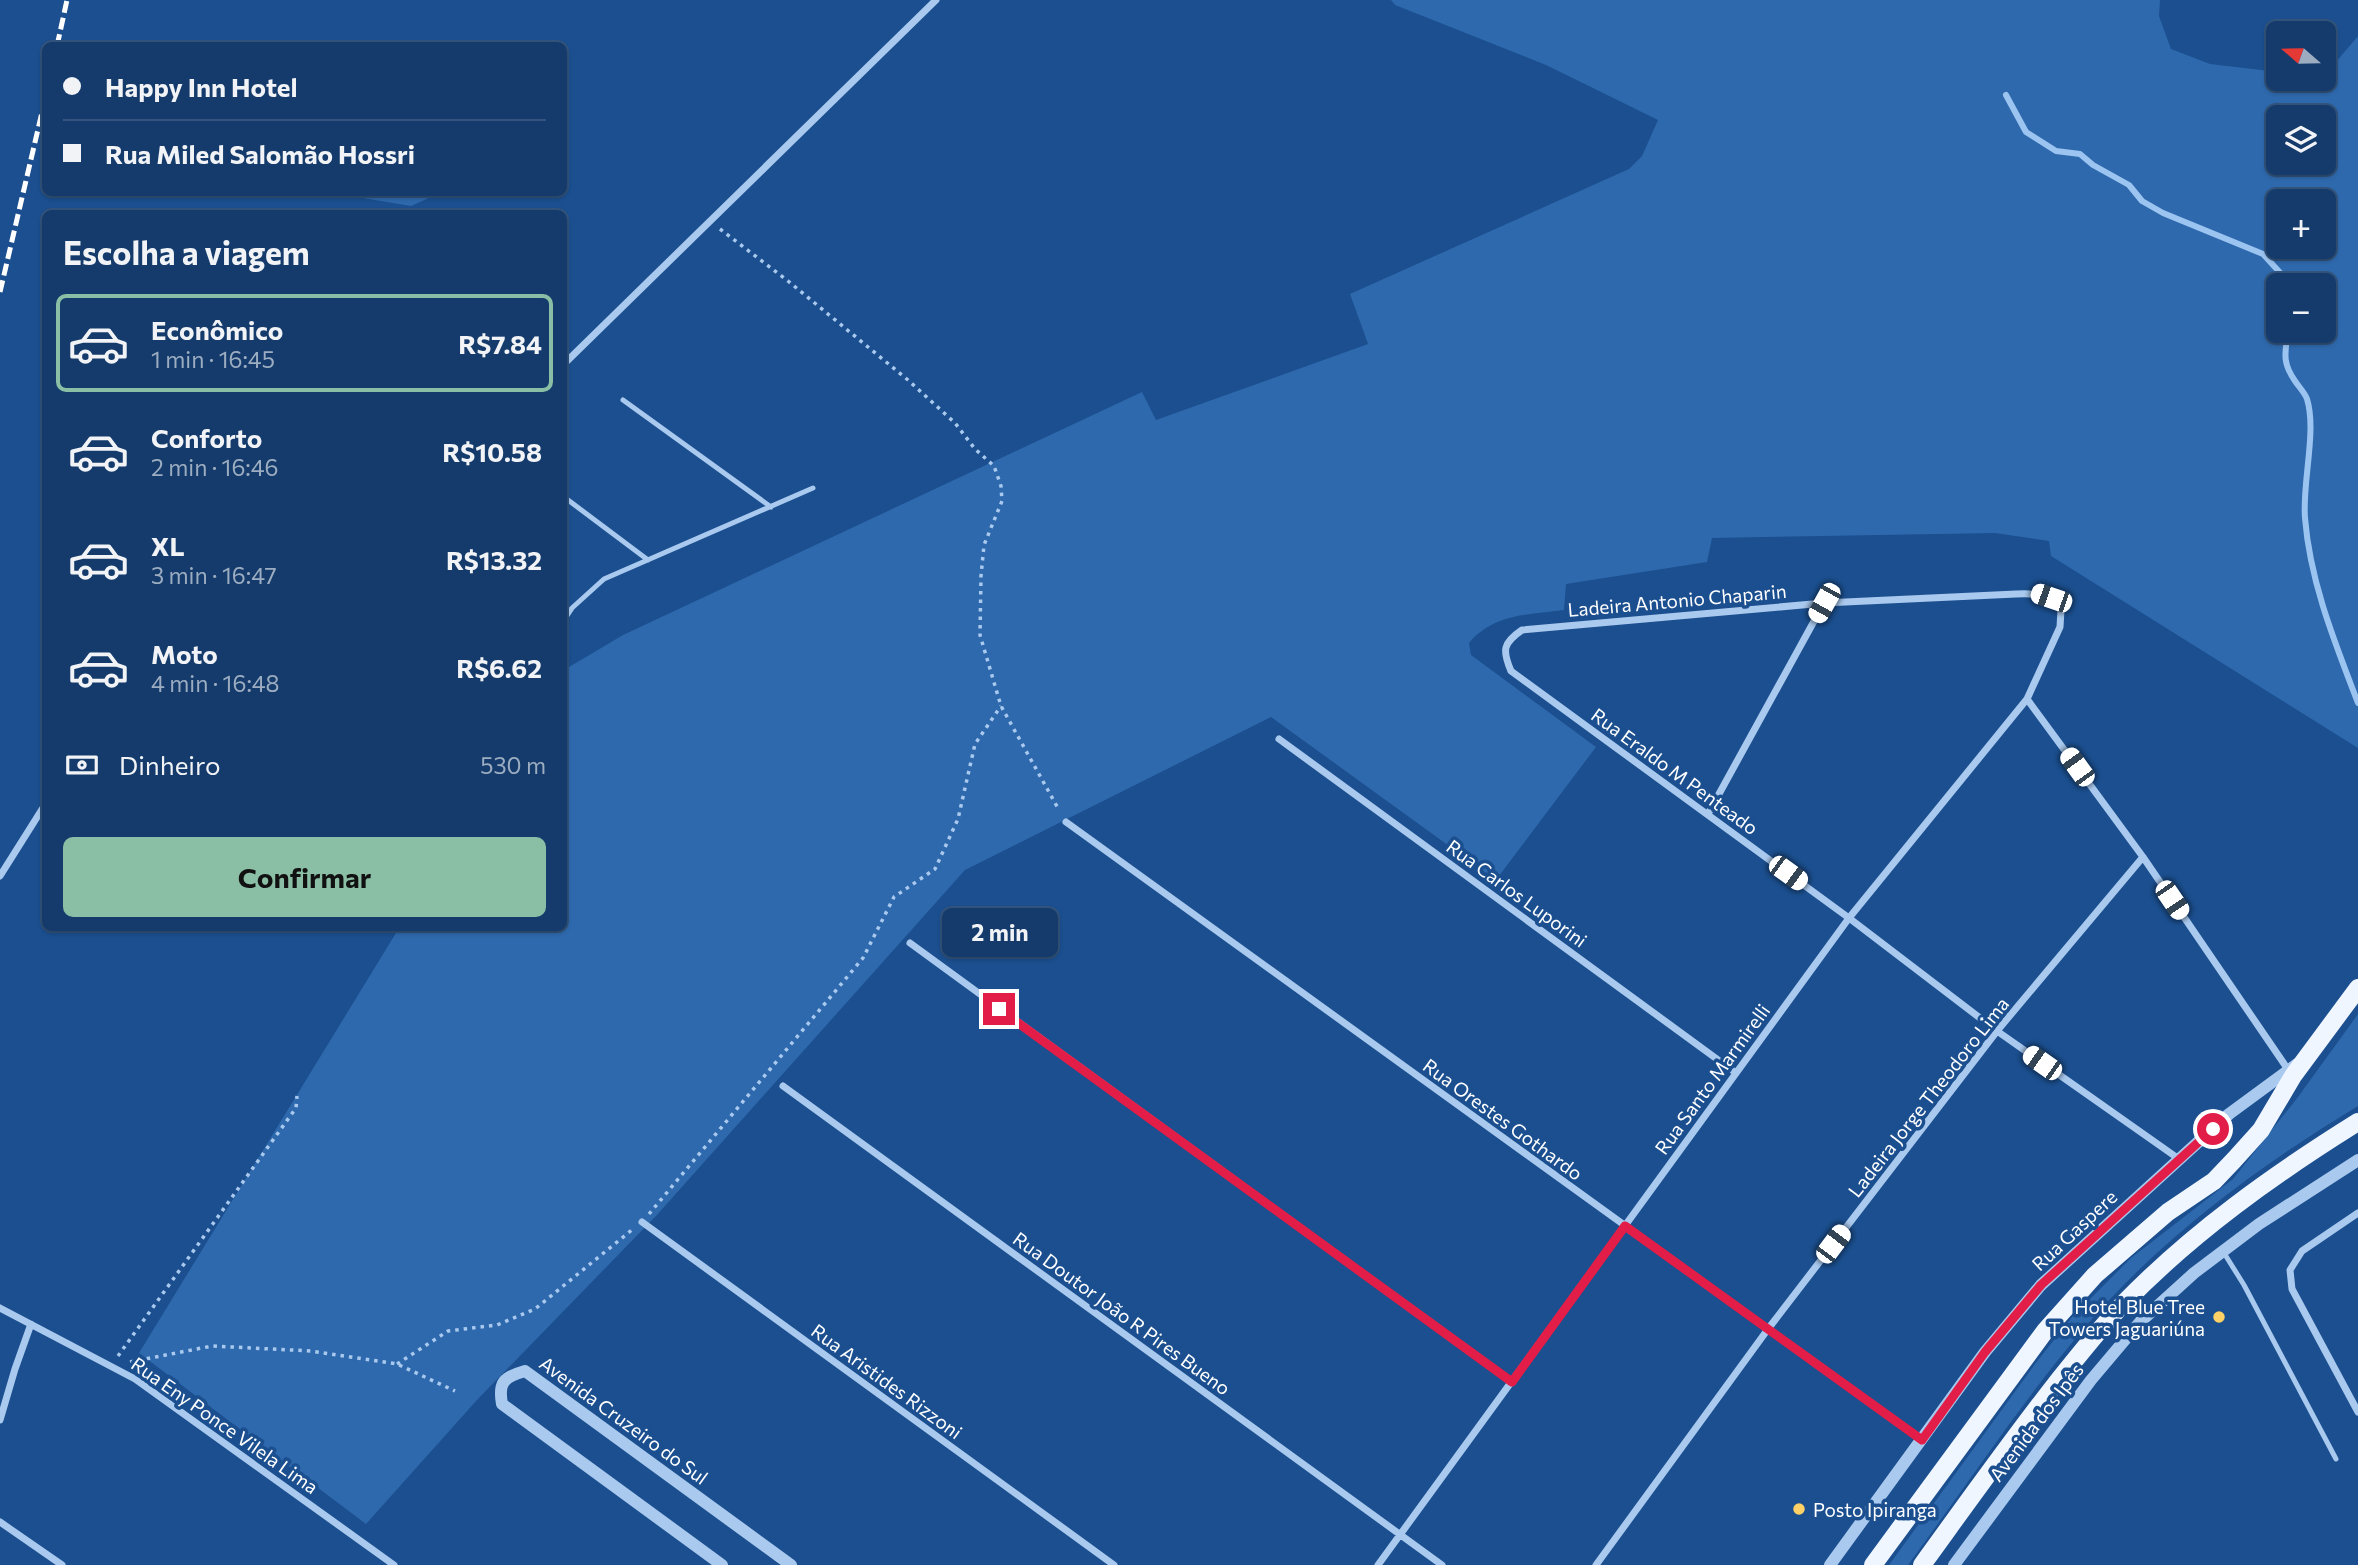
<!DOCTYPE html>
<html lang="pt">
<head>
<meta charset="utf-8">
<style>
  :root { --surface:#143b6b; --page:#1d4271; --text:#f1f3f6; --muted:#9dadc1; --line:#33557e; --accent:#8abfa5 }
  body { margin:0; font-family:Commissioner,sans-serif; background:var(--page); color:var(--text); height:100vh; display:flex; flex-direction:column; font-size:26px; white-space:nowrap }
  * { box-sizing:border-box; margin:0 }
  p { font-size:23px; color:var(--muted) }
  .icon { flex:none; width:38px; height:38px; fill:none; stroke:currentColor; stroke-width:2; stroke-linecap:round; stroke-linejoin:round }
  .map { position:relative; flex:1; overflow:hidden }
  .drawer { position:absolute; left:42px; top:210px; width:525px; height:721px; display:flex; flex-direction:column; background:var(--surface); border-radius:10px; box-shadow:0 2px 5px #0004,0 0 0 2px var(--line) }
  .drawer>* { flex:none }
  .guide { position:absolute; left:42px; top:42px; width:525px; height:154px; border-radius:10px; box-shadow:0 2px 5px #0004,0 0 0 2px var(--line); display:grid; align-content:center; height:154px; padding:0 21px; background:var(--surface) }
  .needle { width:46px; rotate:290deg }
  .fabs { position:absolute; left:2266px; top:21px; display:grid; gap:14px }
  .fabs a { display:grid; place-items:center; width:70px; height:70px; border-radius:10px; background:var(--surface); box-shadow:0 2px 5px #0004,0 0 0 2px var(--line); font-size:35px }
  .end { position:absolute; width:32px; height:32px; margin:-16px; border:9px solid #e11d48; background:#fff; box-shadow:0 0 0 4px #fff }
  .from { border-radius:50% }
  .bubble { position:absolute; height:49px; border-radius:10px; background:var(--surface); box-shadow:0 2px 5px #0004,0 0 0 2px var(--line); font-size:23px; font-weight:700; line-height:49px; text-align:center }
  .car { position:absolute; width:21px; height:42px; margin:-21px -10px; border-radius:9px; box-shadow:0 0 5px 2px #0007; background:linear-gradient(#fff 24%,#345 0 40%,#fff 0 76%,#345 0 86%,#fff 0) }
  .guide b { display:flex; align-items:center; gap:24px; height:66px; font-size:26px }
  .guide b+b { border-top:2px solid var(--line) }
  .guide i { width:18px; height:18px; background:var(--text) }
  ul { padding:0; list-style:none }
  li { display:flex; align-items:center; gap:21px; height:98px; margin:0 14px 10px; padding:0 7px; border:4px solid transparent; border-radius:10px }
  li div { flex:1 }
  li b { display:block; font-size:26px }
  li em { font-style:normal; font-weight:700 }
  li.on { border-color:var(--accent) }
  li>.icon { width:63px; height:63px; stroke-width:1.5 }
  h2 { padding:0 21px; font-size:32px; line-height:84px }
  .pay { display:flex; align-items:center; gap:18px; height:77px; padding:0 21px; font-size:26px }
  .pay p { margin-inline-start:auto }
  .cta { display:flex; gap:14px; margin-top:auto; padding:14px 21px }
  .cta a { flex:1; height:80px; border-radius:10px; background:var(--accent); color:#111; font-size:28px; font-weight:700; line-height:80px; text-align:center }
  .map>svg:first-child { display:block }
</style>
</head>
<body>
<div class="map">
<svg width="2358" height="1565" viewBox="0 0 2358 1565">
  <rect width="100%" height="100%" fill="#1b4f8f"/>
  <!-- green -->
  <path fill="#2e69ad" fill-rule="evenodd" d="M1391 0H2160L2159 16 2171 49 2210 64 2278 72V79H2308L2319 82 2324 79V76L2358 36V748L2051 556 2049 541 1995 533 1712 538 1707 562 1566 584 1564 610C1528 615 1495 613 1469 643L1471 655 1596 747 1496 880 1271 717 965 870 656 1216 477 1400 366 1524 139 1353 399 928H564V670L623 635 1142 392 1156 420 1368 344 1350 294 1629 169 1642 156 1658 120 1546 65 1395 5ZM2278 117H2324V163H2278ZM2278 201H2324V247H2278ZM2278 285H2324V331H2278Z
    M341 193V192L440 193 411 206 351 196Z
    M2358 1014V1106C2259 1166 2162 1237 2086 1326 2022 1401 1967 1485 1908 1565H1889L2035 1364 2072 1317 2131 1258 2233 1179 2298 1097Z"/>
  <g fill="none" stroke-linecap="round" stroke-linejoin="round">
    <!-- stream -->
    <path stroke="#9cc4f0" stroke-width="6" d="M2006 95 2026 132 2056 151 2080 154 2093 165 2129 185 2142 201 2163 213 2263 254 2284 277 2285 285
      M2288 331C2285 353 2282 362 2295 381 2299 387 2305 393 2307 399 2317 431 2302 483 2305 518 2310 582 2335 643 2358 703"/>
    <!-- path -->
    <path stroke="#a9c9ee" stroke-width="3.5" stroke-dasharray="3.5 5" stroke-linecap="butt" d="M720 229 788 281 908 380 955 423 975 449 994 466 1001 486 1002 501 984 545 981 576 980 635 1001 706 1059 810
      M649 1214 863 958 894 897 935 869 958 819 975 744 1001 706
      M118 1356 296 1108 297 1096
      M130 1362 212 1346 311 1351 397 1364 455 1391
      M397 1364 448 1331 497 1325 535 1309 633 1229"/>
    <!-- service -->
    <path stroke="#a9c9ee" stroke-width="5" d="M623 400 771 507
      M564 497 648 560
      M564 620 572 608 604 579 813 488
      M2224 1253 2244 1285 2336 1459"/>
    <!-- minor -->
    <path stroke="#a9c9ee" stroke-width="7" d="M564 364 936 0
      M2027 699 2143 857 2289 1071
      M1279 739 1736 1073
      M1708 814 1824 603
      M1066 822 1922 1440
      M0 876 46 803
      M910 943 1512 1382
      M783 1086 1442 1565
      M2358 1213 2302 1251 2290 1270 2292 1289 2358 1412
      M642 1222 1114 1565
      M0 1308 135 1379 394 1565
      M0 1420 15 1369 31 1324
      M0 1522 62 1565
      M1378 1565 1849 918 2027 699 2060 627 2061 610C2048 594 2037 593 2016 594L1824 603 1522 630C1503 643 1502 650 1511 671L1849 918 1997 1031 2179 1159
      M1596 1565 1768 1329 1997 1031 2143 857"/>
    <!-- tertiary -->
    <path stroke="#a9c9ee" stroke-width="12" d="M722 1565 502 1404C498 1382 504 1377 525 1371L791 1565
      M1830 1565 1985 1352 2041 1285 2229 1114 2297 1064
      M1954 1565 2091 1380 2140 1322 2194 1273 2259 1224 2358 1160"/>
    <!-- primary -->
    <path stroke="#f0f6ff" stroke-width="18" d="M1873 1565 2045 1331 2095 1275 2168 1212 2214 1181 2234 1160 2261 1130 2293 1076 2358 988
      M1922 1565C1967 1503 2011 1441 2058 1381 2079 1355 2100 1328 2123 1304 2193 1232 2273 1175 2358 1122"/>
    <!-- rail -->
    <path stroke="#fff" stroke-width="5" stroke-dasharray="12 5" stroke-linecap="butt" d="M57 46 67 0
      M0 292 46 95"/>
  </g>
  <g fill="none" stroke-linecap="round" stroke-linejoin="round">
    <!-- route -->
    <path stroke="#e11d48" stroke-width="9" d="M999 1009 1512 1382 1625 1226 1922 1440 1985 1352 2041 1285 2213 1129"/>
  </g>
  <!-- markers -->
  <g fill="#ffd166" stroke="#1b4f8f" stroke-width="2.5">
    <circle cx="2219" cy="1317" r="7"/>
    <circle cx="1799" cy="1509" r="7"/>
  </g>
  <g text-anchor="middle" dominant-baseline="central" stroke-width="7" stroke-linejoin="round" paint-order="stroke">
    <!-- street labels -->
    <g font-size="19" fill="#fff" stroke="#1b4f8f">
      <text transform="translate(1677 600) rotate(-5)">Ladeira Antonio Chaparin</text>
      <text transform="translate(1675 771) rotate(36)">Rua Eraldo M Penteado</text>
      <text transform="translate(1517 893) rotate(36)">Rua Carlos Luporini</text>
      <text transform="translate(1712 1079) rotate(-54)">Rua Santo Marmirelli</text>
      <text transform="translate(1928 1097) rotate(-52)">Ladeira Jorge Theodoro Lima</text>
      <text transform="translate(1503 1119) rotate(36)">Rua Orestes Gothardo</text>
      <text transform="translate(2074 1230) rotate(-43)">Rua Gaspere</text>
      <text transform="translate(1122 1313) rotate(36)">Rua Doutor João R Pires Bueno</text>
      <text transform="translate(887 1381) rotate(36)">Rua Aristides Rizzoni</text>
      <text transform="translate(624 1420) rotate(36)">Avenida Cruzeiro do Sul</text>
      <text transform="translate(2036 1422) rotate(-53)">Avenida dos Ipês</text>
      <text transform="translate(225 1425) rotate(35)">Rua Eny Ponce Vilela Lima</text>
    </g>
    <!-- poi labels -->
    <g font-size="19" fill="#fff" stroke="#1b4f8f" text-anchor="end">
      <text x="2205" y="1306">Hotel Blue Tree<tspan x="2205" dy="22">Towers Jaguariúna</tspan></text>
      <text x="1813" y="1509" text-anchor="start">Posto Ipiranga</text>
    </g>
  </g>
</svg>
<div class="fabs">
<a><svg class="needle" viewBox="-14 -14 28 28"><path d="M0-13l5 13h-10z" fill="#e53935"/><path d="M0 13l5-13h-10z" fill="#9dadc1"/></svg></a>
<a><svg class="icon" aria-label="layers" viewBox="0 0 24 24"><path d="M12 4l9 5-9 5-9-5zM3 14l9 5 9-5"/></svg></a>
<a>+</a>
<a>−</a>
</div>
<i class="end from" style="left:2213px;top:1129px"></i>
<i class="end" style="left:999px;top:1009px"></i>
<div class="bubble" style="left:942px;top:908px;width:116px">2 min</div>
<i class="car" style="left:2051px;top:598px;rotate:289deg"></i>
<i class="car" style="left:1824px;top:603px;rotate:209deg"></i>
<i class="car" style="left:2077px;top:767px;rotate:324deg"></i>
<i class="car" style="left:1788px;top:873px;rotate:126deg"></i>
<i class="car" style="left:2172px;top:900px;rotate:146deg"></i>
<i class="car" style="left:2042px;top:1063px;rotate:305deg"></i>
<i class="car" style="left:1833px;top:1244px;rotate:37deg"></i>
<div class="guide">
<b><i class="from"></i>Happy Inn Hotel</b>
<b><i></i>Rua Miled Salomão Hossri</b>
</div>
<section class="drawer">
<h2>Escolha a viagem</h2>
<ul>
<li class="on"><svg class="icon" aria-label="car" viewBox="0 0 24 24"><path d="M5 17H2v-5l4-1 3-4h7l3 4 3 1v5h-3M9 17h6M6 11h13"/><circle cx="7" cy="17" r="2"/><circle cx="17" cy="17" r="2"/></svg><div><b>Econômico</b><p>1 min · 16:45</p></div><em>R$7.84</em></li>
<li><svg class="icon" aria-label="car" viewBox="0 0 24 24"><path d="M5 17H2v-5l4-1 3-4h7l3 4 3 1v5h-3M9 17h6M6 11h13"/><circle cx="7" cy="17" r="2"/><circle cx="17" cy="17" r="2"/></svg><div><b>Conforto</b><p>2 min · 16:46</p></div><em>R$10.58</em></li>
<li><svg class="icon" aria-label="car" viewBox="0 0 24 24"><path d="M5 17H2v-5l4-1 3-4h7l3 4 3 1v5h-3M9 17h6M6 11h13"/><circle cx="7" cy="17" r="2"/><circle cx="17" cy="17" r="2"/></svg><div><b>XL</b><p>3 min · 16:47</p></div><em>R$13.32</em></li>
<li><svg class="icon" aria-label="car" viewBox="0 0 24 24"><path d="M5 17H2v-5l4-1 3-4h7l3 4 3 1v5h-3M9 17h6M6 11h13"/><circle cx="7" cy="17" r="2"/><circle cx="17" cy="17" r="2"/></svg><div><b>Moto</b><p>4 min · 16:48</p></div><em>R$6.62</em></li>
</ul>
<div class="pay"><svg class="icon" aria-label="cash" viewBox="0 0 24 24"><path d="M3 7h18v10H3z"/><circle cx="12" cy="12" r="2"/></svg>Dinheiro<p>530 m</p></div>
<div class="cta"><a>Confirmar</a></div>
</section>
</div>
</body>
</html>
